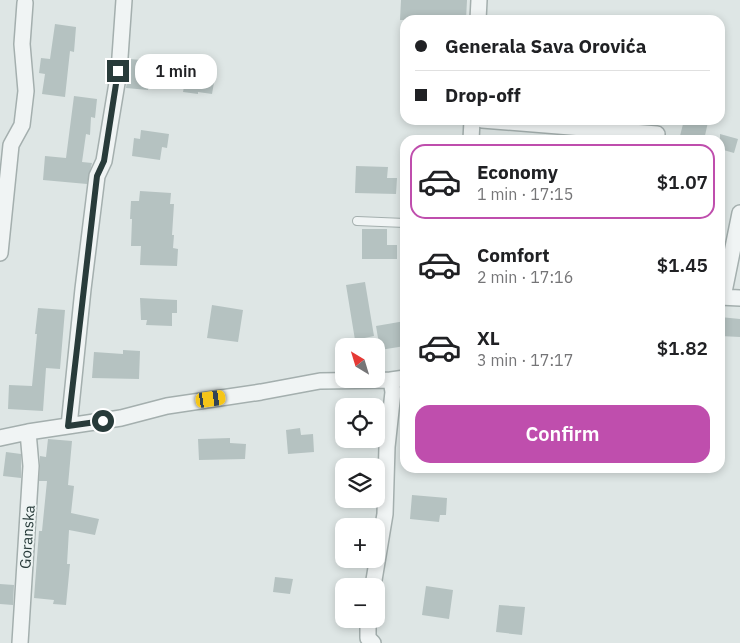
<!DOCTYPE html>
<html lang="en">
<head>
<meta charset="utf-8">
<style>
  :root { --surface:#fff; --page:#f6f6f6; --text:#202124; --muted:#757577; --line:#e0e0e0; --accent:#bf4ead }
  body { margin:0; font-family:"IBM Plex Sans",sans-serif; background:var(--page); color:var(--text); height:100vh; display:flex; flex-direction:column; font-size:19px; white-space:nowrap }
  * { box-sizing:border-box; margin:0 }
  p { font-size:16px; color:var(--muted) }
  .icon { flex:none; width:28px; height:28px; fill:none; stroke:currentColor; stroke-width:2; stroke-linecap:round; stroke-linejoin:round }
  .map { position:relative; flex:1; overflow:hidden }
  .details { position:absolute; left:400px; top:135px; width:325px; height:338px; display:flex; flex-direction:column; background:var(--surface); border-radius:15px; box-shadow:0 2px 8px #0003 }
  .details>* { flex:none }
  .guide { position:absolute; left:400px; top:15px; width:325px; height:110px; border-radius:15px; box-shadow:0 2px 8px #0003; display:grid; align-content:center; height:110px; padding:0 15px; background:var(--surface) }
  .needle { width:32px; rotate:322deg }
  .fabs { position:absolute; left:335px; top:338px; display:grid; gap:10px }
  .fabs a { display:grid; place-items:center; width:50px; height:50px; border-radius:10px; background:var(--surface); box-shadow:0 2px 8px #0003; font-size:25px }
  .end { position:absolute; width:22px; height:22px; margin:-11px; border:6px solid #283b3a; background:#fff; box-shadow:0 0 0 2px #fff }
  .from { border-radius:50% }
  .bubble { position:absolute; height:35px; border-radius:15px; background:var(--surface); box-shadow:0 2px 8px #0003; font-size:16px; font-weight:600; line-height:35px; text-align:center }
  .car { position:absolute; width:15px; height:30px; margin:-15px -8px; border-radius:6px; box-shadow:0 0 4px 1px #0007; background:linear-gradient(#f5c518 24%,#345 0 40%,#f5c518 0 76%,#345 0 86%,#f5c518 0) }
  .guide b { display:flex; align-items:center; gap:18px; height:48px; font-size:19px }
  .guide b+b { border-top:1px solid var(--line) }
  .guide i { width:12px; height:12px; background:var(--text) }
  ul { padding:9px 0 0; list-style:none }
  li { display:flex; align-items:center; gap:15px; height:75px; margin:0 10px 8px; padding:0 5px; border:2px solid transparent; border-radius:15px }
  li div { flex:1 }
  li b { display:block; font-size:19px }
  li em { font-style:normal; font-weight:600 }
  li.current { border-color:var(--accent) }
  li>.icon { width:45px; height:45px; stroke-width:1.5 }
  .primary-button { display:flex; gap:10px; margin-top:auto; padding:10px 15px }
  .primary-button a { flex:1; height:58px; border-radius:15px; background:var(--accent); color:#fff; font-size:20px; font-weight:600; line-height:58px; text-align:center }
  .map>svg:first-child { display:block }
</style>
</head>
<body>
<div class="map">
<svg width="740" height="643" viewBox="0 0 740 643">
  <rect width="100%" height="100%" fill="#dee6e5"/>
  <!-- building -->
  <path fill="#b5c2c1" d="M401 0H467L466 20H400Z
    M55 24 76 27 74 52 70 51 65 97 42 94 45 74 39 73 41 58 50 59Z
    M130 59 152 61 148 90 126 88Z
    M188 66 216 71 212 94 198 92V94L183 92Z
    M74 96 97 99 95 118 91 117 90 135 86 134 82 162 92 163 87 184 43 180 45 156 66 158Z
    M684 120 708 122 704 140 680 136Z
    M141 130 169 134 167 148 162 147 160 160 132 156 134 138 140 139Z
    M720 134 738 139 734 153 720 149Z
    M356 166 388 167 387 178H397L396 194 355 193Z
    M140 191 171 193 170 204H174L172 235H174L173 248 178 249 177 266 140 265 141 246H131L132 219H130L131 201H139Z
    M362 229H387V245H397V259H362Z
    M365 282 374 336 355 340 346 285Z
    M140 298 177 300V313H172V326L146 325 147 320H141Z
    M212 305 243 310 238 342 207 338Z
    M38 308 65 310 60 369 46 368 43 411 8 409 9 385 32 386 37 334H35Z
    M720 317 740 319V337L720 336Z
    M405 321V346L380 350 376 326Z
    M123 350 140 351 139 379 92 378 94 352 123 354Z
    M300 428 301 435 313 434 314 452 288 454 286 430Z
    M230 438V443L246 444 245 459 199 460 198 439Z
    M48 439 72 441 68 485 74 486 71 513 99 519 95 535 69 530 67 564H70L66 605 53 604 54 600 34 598 39 531H42L47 481H39L40 456 46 457Z
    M6 452 21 454V478L3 476Z
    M412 495 447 498 446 515H440L439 522 410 519Z
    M275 577 293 579 290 594 273 592Z
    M0 584 14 585 13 605 0 604Z
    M426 586 453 590 449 619 422 615Z
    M499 605 525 607 522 635 496 632Z"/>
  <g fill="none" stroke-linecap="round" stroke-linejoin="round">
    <!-- lane casing -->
    <g stroke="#a4afae" stroke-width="10">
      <path id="lane" d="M357 221 405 223"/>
    </g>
    <!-- street casing -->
    <g stroke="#a4afae" stroke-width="18">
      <path id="street" d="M478 20 479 0
        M482 120 657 134
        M471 140 472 120
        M0 253 11 145 22 125 26 91 22 44 25 3
        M720 297 740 298
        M723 297 740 213
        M69 426 83 289 97 176 104 161 119 71 124 0
        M0 438 28 432 121 418 167 406 261 392 320 381 391 380 405 378
        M373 586 385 514 387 447 393 392 391 380
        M368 619V638L373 643
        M20 643 31 466 28 432"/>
    </g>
    <!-- lane -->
    <use href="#lane" stroke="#f0f4f4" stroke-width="8"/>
    <!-- street -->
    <use href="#street" stroke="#f0f4f4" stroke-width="15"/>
  </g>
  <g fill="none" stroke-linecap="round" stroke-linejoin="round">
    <!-- route -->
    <path stroke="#283b3a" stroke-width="6" d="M103 421 68 426 97 176 104 161 118 71"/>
  </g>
  <g text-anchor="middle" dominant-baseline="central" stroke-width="4" stroke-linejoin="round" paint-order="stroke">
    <!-- street labels -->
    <g font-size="15" fill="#283b3a" stroke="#edf4f3">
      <text transform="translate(27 537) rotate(-86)">Goranska</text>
    </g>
  </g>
</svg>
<div class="fabs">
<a><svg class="needle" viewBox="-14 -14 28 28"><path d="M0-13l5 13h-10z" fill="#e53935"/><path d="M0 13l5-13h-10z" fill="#757577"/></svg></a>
<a><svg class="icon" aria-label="locate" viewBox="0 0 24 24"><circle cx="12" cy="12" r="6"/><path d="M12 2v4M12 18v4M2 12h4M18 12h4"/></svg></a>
<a><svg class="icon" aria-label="layers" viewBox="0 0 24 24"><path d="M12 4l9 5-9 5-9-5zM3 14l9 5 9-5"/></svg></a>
<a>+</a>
<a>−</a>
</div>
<i class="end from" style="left:103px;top:421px"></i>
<i class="end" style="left:118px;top:71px"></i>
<div class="bubble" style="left:135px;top:54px;width:82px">1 min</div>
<i class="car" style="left:211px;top:399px;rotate:82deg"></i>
<div class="guide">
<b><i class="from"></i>Generala Sava Orovića</b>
<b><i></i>Drop-off</b>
</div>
<section class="details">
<ul>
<li class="current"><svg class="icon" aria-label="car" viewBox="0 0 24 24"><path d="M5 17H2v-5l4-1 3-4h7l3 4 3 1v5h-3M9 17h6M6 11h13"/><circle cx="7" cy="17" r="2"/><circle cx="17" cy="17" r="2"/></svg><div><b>Economy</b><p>1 min · 17:15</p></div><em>$1.07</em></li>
<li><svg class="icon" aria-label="car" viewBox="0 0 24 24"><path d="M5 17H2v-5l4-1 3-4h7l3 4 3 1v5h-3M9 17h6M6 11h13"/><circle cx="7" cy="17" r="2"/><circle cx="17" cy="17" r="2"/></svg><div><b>Comfort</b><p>2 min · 17:16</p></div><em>$1.45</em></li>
<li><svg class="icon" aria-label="car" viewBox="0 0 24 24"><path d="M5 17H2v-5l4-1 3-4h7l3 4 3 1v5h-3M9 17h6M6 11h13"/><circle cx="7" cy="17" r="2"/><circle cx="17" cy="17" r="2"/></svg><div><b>XL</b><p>3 min · 17:17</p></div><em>$1.82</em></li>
</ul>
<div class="primary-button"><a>Confirm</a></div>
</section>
</div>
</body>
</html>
